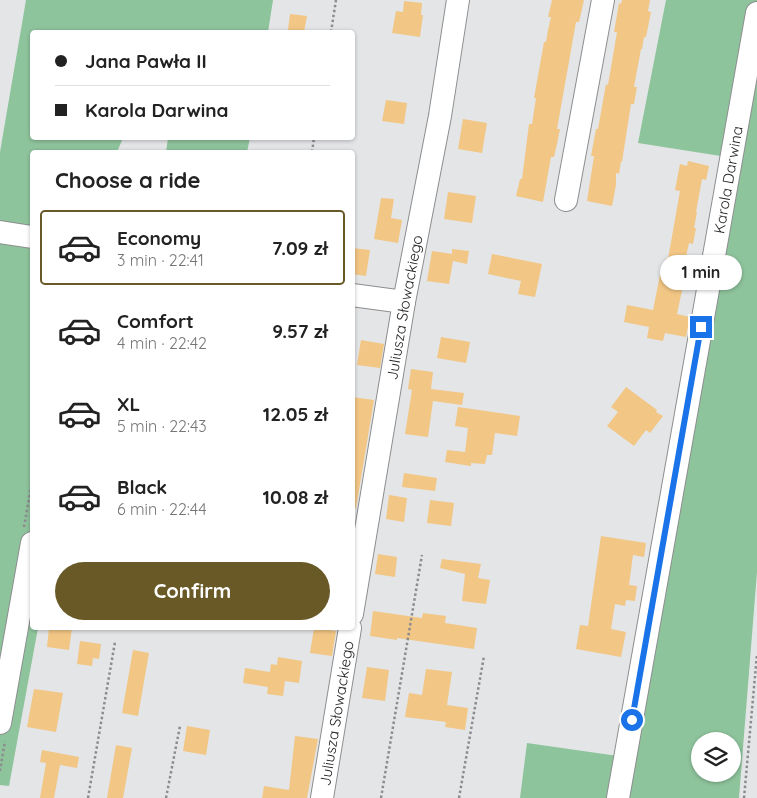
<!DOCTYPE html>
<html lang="en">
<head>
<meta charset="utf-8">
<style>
  :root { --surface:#fff; --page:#f6f6f6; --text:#222; --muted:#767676; --line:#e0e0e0; --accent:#685927 }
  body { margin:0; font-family:Quicksand,sans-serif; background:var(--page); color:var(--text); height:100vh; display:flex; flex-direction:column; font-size:19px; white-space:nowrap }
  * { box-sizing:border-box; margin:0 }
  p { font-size:16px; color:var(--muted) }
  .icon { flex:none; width:28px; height:28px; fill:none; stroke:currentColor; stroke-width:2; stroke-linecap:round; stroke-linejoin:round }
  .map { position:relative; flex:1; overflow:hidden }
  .side { position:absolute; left:30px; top:150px; width:325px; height:480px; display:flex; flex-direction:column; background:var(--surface); border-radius:5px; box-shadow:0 1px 4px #0004 }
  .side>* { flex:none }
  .hud { position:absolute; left:30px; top:30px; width:325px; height:110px; border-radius:5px; box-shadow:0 1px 4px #0004; display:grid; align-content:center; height:110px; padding:0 25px; background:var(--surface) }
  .fabs { position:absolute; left:691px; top:732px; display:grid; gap:10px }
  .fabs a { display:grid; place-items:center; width:50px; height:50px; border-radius:50%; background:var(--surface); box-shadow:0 1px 4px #0004; font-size:25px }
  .end { position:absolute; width:22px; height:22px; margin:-11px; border:6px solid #1a73e8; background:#fff; box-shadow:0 0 0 2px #fff }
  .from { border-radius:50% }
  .bubble { position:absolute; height:35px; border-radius:18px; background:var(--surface); box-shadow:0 1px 4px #0004; font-size:16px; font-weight:700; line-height:35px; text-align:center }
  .hud b { display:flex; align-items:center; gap:18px; height:48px; font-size:19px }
  .hud b+b { border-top:1px solid var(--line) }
  .hud i { width:12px; height:12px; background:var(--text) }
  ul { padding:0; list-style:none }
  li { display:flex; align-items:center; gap:15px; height:75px; margin:0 10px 8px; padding:0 15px; border:2px solid transparent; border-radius:5px }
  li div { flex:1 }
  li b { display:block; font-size:19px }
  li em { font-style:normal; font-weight:700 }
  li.active { border-color:var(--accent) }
  li>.icon { width:45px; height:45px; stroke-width:1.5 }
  h2 { padding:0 25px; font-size:22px; line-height:60px }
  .cta { display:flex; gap:10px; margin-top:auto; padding:10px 25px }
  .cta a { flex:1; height:58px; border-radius:30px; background:var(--accent); color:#fff; font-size:20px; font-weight:700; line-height:58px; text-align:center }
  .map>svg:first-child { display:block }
</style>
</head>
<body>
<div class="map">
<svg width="757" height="798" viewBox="0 0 757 798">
  <rect width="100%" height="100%" fill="#e4e5e7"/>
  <!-- green -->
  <path fill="#8ec49c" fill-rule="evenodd" d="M26 0H273L268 32H32V138H123L117 152H32V628H38L9 786 0 785V152Z
    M666 0H757V572L739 798H520L527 743 618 756 727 157 638 143ZM700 741H732V774H700Z
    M168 138H250L247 152H166Z"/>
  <!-- building -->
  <path fill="#f2c684" d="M552 0H584L579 22H576L557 129H560L557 144 554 157H551L543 202 516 196 520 179H522L529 124H532L536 98H534L544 42H546L548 30 551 17H548Z
    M622 0H650L648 11 651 12 646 37H644L642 49H641L634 87H637L634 104H631L622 162 621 161 619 174 616 173V185L612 206 587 201 594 156H591L596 129H598L606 84 608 85 617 32H614L619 3 621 4Z
    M404 1 422 3 421 15H423L420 37 392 33 396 11 403 12Z
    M290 14 307 16 304 32 288 30Z
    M386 100 407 103 404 124 382 121Z
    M463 119 487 123 482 153 458 149Z
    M688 161 709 166 706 180 702 179 696 212H697L694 228H696L693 244 689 243 682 275 685 276 677 314 690 317 686 337 665 333 663 341 647 338 649 327 624 322 627 305 653 310 661 270 663 271 666 258 668 259 680 191 675 190 680 164 687 166Z
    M448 192 476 196 472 223 444 219Z
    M381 198 394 199 391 218 402 220 398 243 374 239Z
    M352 248 370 250 366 276 352 274Z
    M452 249 469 251 467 264 453 261 449 284 427 281 432 251 452 254Z
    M492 254 542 264 535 297 518 294 521 281 488 274Z
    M441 337 470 342 466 363 437 358Z
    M361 340 384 344 380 368 357 365Z
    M411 369 433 372 431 389 464 393 462 405 433 401 428 437 405 434 412 390 408 389Z
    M626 387 657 410 656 412 663 416 650 433 646 430 634 446 607 426 618 412 611 407Z
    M352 397 374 400 356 508H352Z
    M458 407 520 416 517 436 495 433 492 455H487L485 464 471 463V466L445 462 447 450 465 452 468 428 455 426Z
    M404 473 437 478 435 491 402 487Z
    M389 495 407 498 404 522 386 519Z
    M430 500 454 503 451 526 427 523Z
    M601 536 646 543 644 557 633 555 629 585 637 586 635 601 626 600 625 606 615 604 611 629 626 632 621 657 576 649 580 625 588 626Z
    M378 554 397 557 395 577 375 574Z
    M442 559 481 564 478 578 490 580 486 604 462 601 465 574 440 568Z
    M373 611 422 618 423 613 446 616 445 623 477 628 474 649 397 638V640L370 636Z
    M49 628H72L69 650 47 647Z
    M314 628 336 631 332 656 310 653Z
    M80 641 101 644 99 659 93 658 92 666 77 664Z
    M133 650 149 653 138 716 122 713Z
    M278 657 302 661 299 683 285 681 283 696 267 694 268 687 243 683 245 668 270 672 271 664 277 665Z
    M367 667 389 670 385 701 362 698Z
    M426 669 452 672 447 705 468 708 465 730 445 727 446 722 405 717 409 693 422 695Z
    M34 689 63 693 56 732 27 727Z
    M187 726 210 730 206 755 183 751Z
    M295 736 318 739 307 798H262L264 786 289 790Z
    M116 745 132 748 123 798H107Z
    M42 750 79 757 77 768 60 765 54 798H40L46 763 40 762Z"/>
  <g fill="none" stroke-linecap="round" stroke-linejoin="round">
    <!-- minor casing -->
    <g stroke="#8d8e8f" stroke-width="24">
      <g id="minor">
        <path d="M566 200 603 0"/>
        <path d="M0 232 32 237"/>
        <path d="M352 295 404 302"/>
        <path id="s1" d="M352 614 404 302 440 116 458 0"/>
        <path d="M0 723 32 543"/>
        <path id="s2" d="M322 798 350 628"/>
        <path id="s3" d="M618 798 757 13"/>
      </g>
    </g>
    <!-- path -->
    <path stroke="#8c8c8e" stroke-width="2.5" stroke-dasharray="2.5 2.5" stroke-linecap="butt" d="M331 32 336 0
      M312 152 314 138
      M24 527 32 481
      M0 771 5 741
      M88 798 115 642
      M166 798 180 726
      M381 798 422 555
      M459 798 484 656
      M744 798 757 654"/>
    <!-- minor -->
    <use href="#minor" stroke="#fff" stroke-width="22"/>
  </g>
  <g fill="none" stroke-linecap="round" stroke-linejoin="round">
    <!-- route -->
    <path stroke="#1a73e8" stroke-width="6" d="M632 720 701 327"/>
  </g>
  <g text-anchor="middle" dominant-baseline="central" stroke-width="4.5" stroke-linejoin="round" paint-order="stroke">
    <!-- street labels -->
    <g font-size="15" fill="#252526" stroke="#e4e5e7">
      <text stroke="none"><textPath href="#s3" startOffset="628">Karola Darwina</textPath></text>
      <text stroke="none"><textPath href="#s1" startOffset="311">Juliusza Słowackiego</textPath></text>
      <text stroke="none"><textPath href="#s2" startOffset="86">Juliusza Słowackiego</textPath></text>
    </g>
  </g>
</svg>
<div class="fabs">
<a><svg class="icon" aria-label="layers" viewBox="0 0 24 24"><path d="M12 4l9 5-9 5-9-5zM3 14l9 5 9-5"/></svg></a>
</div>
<i class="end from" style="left:632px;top:720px"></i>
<i class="end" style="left:701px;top:327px"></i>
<div class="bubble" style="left:660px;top:255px;width:82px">1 min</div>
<div class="hud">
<b><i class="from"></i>Jana Pawła II</b>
<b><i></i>Karola Darwina</b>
</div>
<section class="side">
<h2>Choose a ride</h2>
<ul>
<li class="active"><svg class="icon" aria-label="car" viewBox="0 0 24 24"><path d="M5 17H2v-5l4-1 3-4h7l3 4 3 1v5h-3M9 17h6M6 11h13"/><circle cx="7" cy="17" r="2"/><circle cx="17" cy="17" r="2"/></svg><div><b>Economy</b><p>3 min · 22:41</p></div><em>7.09 zł</em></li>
<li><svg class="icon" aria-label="car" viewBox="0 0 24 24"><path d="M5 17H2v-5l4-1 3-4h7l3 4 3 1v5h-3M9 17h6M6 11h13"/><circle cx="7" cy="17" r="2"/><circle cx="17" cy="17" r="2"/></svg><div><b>Comfort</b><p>4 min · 22:42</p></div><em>9.57 zł</em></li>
<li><svg class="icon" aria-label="car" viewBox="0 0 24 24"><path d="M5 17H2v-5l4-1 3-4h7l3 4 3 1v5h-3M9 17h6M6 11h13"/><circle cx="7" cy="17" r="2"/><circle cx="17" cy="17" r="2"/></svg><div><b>XL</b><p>5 min · 22:43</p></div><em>12.05 zł</em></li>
<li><svg class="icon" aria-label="car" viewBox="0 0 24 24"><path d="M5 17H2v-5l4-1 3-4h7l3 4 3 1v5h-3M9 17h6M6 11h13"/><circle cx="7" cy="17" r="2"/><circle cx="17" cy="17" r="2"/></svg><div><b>Black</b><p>6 min · 22:44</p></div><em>10.08 zł</em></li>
</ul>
<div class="cta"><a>Confirm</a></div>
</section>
</div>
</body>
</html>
